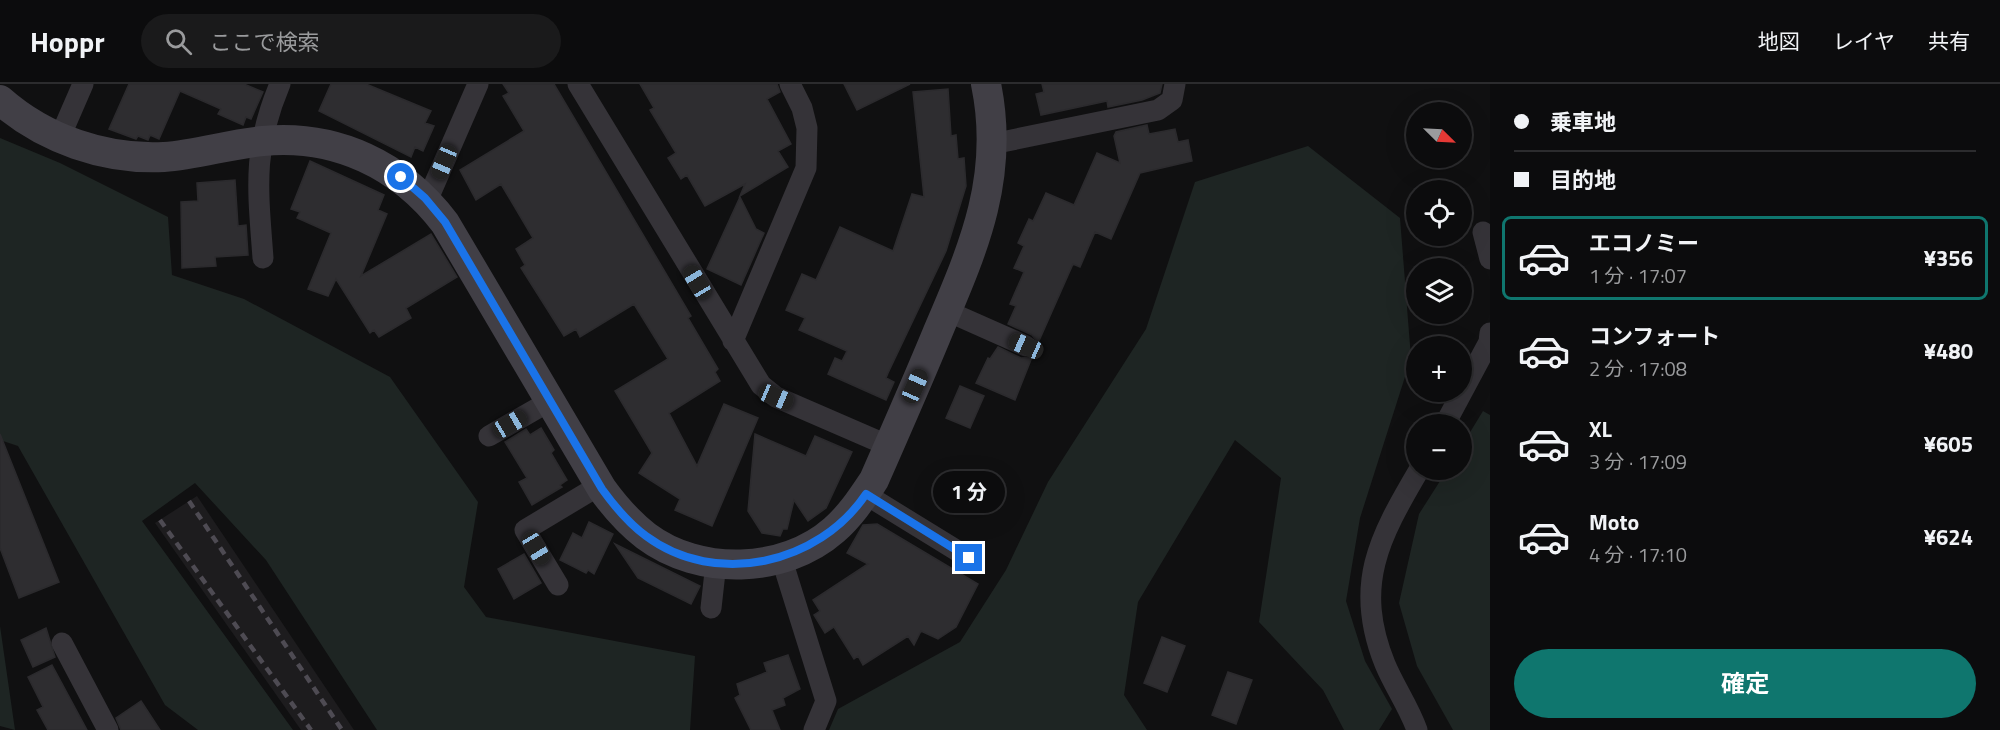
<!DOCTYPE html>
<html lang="ja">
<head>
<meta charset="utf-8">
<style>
  :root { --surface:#0c0c0d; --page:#1a1a1b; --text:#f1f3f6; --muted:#9a9b9d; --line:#2c2c2e; --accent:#0f766e }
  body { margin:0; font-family:"Titillium Web","Noto Sans JP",sans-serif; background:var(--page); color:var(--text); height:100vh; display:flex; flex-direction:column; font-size:22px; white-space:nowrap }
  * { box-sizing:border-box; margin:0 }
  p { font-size:20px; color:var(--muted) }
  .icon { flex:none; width:33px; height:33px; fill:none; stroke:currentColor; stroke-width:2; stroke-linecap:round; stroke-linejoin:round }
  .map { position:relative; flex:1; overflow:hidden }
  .sheet { display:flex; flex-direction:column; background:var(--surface); width:510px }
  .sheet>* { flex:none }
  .guide { display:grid; align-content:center; height:132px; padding:0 24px; background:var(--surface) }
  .needle { width:39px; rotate:114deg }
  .controls { position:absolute; left:1406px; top:18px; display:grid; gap:12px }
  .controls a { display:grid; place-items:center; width:66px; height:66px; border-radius:50%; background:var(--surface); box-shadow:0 6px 24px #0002,0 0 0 2px var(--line); font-size:30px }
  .end { position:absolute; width:27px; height:27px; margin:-14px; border:8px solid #1a73e8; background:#fff; box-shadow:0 0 0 3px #fff }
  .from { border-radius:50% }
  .bubble { position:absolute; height:42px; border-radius:21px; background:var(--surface); box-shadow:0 6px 24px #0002,0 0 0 2px var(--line); font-size:20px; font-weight:700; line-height:42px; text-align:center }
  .car { position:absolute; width:18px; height:36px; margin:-18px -9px; border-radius:8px; box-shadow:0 0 4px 2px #0007; background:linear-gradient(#222 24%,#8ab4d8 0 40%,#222 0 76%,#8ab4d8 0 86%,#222 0) }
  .guide b { display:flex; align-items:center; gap:21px; height:57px; font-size:22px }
  .guide b+b { border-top:2px solid var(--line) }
  .guide i { width:15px; height:15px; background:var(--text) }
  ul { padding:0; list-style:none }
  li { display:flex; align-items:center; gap:18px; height:84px; margin:0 12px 9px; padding:0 12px; border:3px solid transparent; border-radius:9px }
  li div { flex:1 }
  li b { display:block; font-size:22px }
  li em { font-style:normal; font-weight:700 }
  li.active { border-color:var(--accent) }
  li>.icon { width:54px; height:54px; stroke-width:1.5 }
  .primary-button { display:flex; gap:12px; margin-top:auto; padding:12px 24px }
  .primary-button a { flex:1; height:69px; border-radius:36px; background:var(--accent); color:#fff; font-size:24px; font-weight:700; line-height:69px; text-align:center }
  header { display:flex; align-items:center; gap:36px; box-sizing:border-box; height:84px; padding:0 30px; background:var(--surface); border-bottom:2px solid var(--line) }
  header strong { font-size:28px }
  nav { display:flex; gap:33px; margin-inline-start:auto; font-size:21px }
  .search { width:420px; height:54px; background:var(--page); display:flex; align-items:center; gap:15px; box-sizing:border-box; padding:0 21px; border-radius:33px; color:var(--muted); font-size:22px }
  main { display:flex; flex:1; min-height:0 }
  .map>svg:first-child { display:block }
</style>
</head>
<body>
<header>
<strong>Hoppr</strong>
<div class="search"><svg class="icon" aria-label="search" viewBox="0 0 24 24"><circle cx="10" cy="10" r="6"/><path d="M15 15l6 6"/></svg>ここで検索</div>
<nav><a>地図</a><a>レイヤ</a><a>共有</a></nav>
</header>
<main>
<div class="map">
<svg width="1490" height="646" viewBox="0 0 1490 646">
  <rect width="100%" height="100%" fill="#101011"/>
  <!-- built -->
  <path fill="#1d1c1e" d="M197 412 354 646H301L155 439Z"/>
  <!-- green -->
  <path fill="#1e2523" d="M0 54 60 79 168 133 172 191 244 215 390 293 478 418 464 503 486 533 695 572 690 646H377L266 476 195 399 142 437 293 646H198L165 621 18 362 0 356Z
    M1308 62 1400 134 1411 274 1360 434 1346 517 1365 577 1392 625 1379 646H1344L1323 606 1259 538 1281 394 1235 356 1138 518 1124 611 1147 646H829L838 625 960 558 1006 486 1048 398 1146 245 1195 98Z
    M1483 327 1490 331V646H1453L1417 582 1399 519 1419 430 1447 386H1461V363Z
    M0 542 15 646 0 642Z"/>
  <!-- building -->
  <path fill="#2e2d30" stroke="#2b2a2d" stroke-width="1.5" d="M129 0H244L263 8 251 35 246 33 243 41 218 30 221 25 180 7 159 55 150 51 148 56 138 52 136 55 109 45Z
    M331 0H366L431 27 425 39 434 42 423 67 415 63 411 73 319 27Z
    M503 0H554L691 232 688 234 718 285 715 288 720 297 669 329 697 382 724 320 758 334 712 442 675 426 680 415 639 389 652 369 615 307 668 275 634 220 580 253 576 245 564 252 521 184 525 181 516 165 533 154 501 100 476 116 460 86 524 47 503 12 509 9Z
    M640 0H777L780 8 767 15 791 60 778 67 788 83 740 112 745 100 705 122 687 91 681 95 668 74 676 69 650 26 654 24Z
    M844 0H910L857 26Z
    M1042 0H1162L1160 9 1142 16 1108 23 1107 17 1041 31 1036 10 1044 8Z
    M948 5 951 52 956 51 958 75 964 74 966 102 946 167 888 289 886 294 894 298 886 316 828 290 835 274 842 277 847 267 799 246 805 234 786 226 802 190 816 196 840 143 893 167 912 110 924 113 913 8Z
    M1147 41 1149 50 1175 45 1178 58 1188 56 1192 77 1140 89 1111 155 1095 148 1080 183 1073 180 1038 259 1032 251 1008 240 1016 222 1010 220 1024 188 1014 184 1024 162 1018 159 1029 135 1033 137 1046 109 1074 121 1097 69 1120 79 1114 52 1116 48Z
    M310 77 384 111 378 126 387 130 361 192 431 150 457 193 406 224 411 234 379 253 374 246 370 249 336 195 328 212 308 205 331 149 297 134 300 128 291 125Z
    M235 96 238 142 246 141 248 171 215 173 216 182 182 184 181 118 198 117 197 99Z
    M740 113 756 145 764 149 741 201 707 185Z
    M998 263 1021 274 1032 273 1015 316 976 299 988 274 990 275Z
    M960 302 984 312 970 344 946 334Z
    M541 344 554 366 551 369 567 396 560 401 562 403 532 421 519 398 527 394 505 358 526 345 530 351Z
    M0 350 59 498 19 514 0 464Z
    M755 350 806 372 815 352 852 368 826 424 808 437 794 416 787 445H783L780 452 762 449 748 427Z
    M589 438 613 450 594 490 588 486 586 489 560 476 573 449 582 454Z
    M877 440 978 500 956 543 938 555 921 547 914 561 908 552 863 581 858 572 854 575 834 543 825 549 814 531 820 527 813 516 868 480 847 469 863 441Z
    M615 460 700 502 691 520 638 494Z
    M524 470 541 499 514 515 498 485Z
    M46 544 55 573 33 583 21 556Z
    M1162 553 1185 562 1167 608 1144 599Z
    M788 571 800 605 783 614 785 621 772 626 780 646H751L735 614 740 611 737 600 767 588 764 579Z
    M52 581 87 646H48L37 626 43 623 28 593Z
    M1228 588 1252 596 1236 640 1212 631Z
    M141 617 160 646H121L116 634Z"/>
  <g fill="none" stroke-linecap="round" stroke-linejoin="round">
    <!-- street -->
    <path stroke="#353338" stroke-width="21" d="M578 0 761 301 776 313 889 362
      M60 53 83 0
      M992 60 1158 26 1172 16 1175 0
      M427 117 478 0
      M1483 148 1490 175
      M263 174C258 106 252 66 280 0
      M947 227 1026 262
      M733 257 806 84 807 44 802 24 790 0
      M1445 340 1489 258 1490 249
      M489 352 550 317
      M865 410 969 474
      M781 473 826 617 814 646
      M558 501 525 446 600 401
      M711 524 716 479
      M62 559 108 646
      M1417 646C1409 623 1394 602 1385 580 1353 501 1379 454 1419 386"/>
    <!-- secondary -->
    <path stroke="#413f46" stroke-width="30" d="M0 16C44 55 105 76 164 73 197 71 229 60 263 57 336 50 401 81 445 139L602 405C615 423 628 438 646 452 699 492 784 490 834 446 851 431 862 414 874 396 896 346 918 296 939 245 974 163 1005 92 986 0"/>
    <!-- rail -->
    <path stroke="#4e4b53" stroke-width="4.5" stroke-dasharray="8 6" stroke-linecap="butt" d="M189 417 342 646
      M160 436 311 646"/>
  </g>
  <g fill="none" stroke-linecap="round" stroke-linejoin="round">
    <!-- route -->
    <path stroke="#1a73e8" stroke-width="8" d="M401 93 425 114 445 138 602 405C615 423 628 439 646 452 716 504 819 480 866 410L969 474"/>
  </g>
</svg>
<div class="controls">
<a><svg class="needle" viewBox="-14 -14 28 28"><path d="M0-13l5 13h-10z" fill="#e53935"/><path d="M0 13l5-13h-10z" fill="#9a9b9d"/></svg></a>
<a><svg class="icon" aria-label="locate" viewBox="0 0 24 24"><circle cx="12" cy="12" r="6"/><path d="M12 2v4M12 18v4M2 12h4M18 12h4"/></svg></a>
<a><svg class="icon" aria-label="layers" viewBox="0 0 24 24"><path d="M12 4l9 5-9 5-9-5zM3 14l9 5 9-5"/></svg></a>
<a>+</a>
<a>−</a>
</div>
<i class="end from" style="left:401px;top:93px"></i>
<i class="end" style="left:969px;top:474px"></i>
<div class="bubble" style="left:933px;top:387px;width:72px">1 分</div>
<i class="car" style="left:444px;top:78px;rotate:203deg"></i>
<i class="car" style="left:697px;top:198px;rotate:329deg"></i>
<i class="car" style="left:1026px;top:262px;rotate:294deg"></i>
<i class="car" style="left:915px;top:302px;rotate:24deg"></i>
<i class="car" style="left:776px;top:313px;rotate:113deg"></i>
<i class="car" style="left:510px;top:340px;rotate:60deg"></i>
<i class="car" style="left:536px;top:464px;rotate:149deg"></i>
</div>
<section class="sheet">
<div class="guide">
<b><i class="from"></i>乗車地</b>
<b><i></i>目的地</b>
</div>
<ul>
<li class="active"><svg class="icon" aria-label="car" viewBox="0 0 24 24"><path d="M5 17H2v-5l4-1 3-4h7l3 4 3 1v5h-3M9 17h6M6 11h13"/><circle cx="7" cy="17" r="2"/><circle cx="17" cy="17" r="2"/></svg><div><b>エコノミー</b><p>1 分 · 17:07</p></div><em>¥356</em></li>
<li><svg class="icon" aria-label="car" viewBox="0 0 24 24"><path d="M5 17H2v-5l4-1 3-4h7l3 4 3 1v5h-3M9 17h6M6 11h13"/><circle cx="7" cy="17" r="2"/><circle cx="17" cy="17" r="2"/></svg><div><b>コンフォート</b><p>2 分 · 17:08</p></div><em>¥480</em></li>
<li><svg class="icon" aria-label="car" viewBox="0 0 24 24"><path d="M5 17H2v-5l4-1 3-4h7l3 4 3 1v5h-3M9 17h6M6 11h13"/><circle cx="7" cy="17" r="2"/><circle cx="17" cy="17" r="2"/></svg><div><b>XL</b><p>3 分 · 17:09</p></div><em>¥605</em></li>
<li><svg class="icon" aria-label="car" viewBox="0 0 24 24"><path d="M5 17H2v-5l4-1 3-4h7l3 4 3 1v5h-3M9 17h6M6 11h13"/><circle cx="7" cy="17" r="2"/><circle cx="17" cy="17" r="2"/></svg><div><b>Moto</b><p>4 分 · 17:10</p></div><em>¥624</em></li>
</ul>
<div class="primary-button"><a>確定</a></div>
</section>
</main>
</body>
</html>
